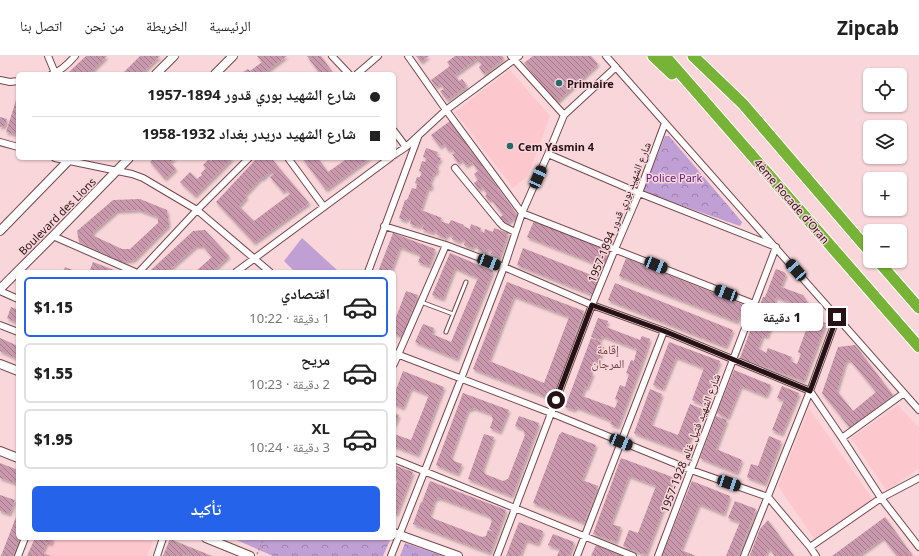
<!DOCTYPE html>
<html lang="ar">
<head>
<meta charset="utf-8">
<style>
  :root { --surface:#fff; --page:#f2f2f2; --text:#222; --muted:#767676; --line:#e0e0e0; --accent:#2563eb }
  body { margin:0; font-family:"Noto Sans","Noto Naskh Arabic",sans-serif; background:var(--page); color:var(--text); direction:rtl; height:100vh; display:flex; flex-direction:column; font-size:15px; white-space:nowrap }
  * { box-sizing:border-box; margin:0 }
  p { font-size:13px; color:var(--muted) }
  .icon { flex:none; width:22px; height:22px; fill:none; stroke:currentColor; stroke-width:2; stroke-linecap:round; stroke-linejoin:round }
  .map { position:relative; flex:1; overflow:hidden; direction:ltr }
  .panel { position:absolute; left:16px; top:214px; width:380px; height:270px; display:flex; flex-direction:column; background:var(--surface); border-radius:6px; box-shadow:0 1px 3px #0004; direction:rtl }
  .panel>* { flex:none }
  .top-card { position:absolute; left:16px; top:16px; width:380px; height:88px; border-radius:6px; box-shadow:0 1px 3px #0004; direction:rtl; display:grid; align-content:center; height:88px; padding:0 16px; background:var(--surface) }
  .controls { position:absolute; left:863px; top:12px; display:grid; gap:8px }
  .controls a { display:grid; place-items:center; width:44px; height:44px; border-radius:6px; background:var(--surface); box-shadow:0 1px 3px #0004; font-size:20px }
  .end { position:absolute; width:18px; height:18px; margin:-9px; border:5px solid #271316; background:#fff; box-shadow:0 0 0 2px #fff }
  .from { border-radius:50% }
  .bubble { position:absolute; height:28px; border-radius:6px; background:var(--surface); box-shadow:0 1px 3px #0004; font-size:13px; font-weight:800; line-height:28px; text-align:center; direction:rtl }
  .car { position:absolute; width:12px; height:24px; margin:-12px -6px; border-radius:5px; box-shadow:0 0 3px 1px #0007; background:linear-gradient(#222 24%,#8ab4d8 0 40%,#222 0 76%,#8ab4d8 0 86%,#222 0) }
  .top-card b { display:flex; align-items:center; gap:14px; height:38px; font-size:15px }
  .top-card b+b { border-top:1px solid var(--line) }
  .top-card i { width:10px; height:10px; background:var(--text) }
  ul { padding:7px 0 0; list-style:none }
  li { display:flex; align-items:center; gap:12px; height:60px; margin:0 8px 6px; padding:0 8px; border:2px solid var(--line); border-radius:6px }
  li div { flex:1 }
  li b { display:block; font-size:15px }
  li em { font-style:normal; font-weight:800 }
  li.selected { border-color:var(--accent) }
  li>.icon { width:36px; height:36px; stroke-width:1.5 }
  .primary-button { display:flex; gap:8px; margin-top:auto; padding:8px 16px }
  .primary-button a { flex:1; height:46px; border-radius:6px; background:var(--accent); color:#fff; font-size:16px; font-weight:800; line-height:46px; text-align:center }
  header { display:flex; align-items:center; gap:24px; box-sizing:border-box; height:56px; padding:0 20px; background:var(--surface); border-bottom:1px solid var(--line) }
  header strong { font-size:19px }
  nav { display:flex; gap:22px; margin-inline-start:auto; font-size:14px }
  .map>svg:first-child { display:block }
</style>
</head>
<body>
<header>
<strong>Zipcab</strong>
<nav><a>الرئيسية</a><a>الخريطة</a><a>من نحن</a><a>اتصل بنا</a></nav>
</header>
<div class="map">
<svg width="919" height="500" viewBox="0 0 919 500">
  <defs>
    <pattern id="park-crowns" width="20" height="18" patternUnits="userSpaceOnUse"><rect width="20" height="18" fill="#c0a0d4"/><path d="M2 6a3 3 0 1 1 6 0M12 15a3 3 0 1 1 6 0" fill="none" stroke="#9c81ab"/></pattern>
    <pattern id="building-back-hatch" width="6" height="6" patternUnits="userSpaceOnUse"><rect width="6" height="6" fill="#c998ac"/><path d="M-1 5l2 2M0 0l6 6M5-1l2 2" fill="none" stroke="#a37b8b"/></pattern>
    <filter id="shadow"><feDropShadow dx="1.5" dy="2.5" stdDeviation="1" flood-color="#0004"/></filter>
  </defs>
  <rect width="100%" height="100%" fill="#f8d6d9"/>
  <!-- built -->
  <path fill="#fcc8cd" d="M510 14 550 60 528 120 513 132 455 56Z
    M898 349 919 372V412L887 435 851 382Z
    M809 352 873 444 815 484 778 430Z
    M35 482H154L147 500H28Z"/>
  <!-- green -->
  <path fill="#c0a0d4" d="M302 182 337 214 335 216H295L284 205Z"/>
  <!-- park -->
  <path fill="url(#park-crowns)" d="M665 80H669L742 166 740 170 643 136Z
    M232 482H391L383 500H273Z
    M405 487 443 500H400Z"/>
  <!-- building -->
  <path fill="url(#building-back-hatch)" fill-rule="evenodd" filter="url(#shadow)" d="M86 0H107L89 18H71L69 16Z
    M140 0H160L141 18H122Z
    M257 0H287L263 18H240L248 13 250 15 262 6Z
    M307 0H321L334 18H320Z
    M416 0H429L421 6Z
    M455 0H502L504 2 484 18 479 11 482 8 477 3 455 19 459 25 462 23 467 30 447 44 440 35 444 33 441 28 436 31 431 24 450 10 447 6Z
    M533 0H591L598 8 557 46 524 7Z
    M18 38V79L6 76Z
    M0 61 7 63 5 70 0 71Z
    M450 65 518 160 504 169 499 162 503 159 491 143 489 145 485 140 487 138 482 131 479 134 474 127 478 124 474 118 478 115 472 106 466 110 462 104 458 107 452 98 455 97 452 93 449 95 444 88 440 91 431 79Z
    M426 92 438 96 436 100 441 102 439 106H438L436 111 438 112 436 118 434 117 430 127 432 128 431 133 428 132 421 154 442 162 440 165 449 168 451 164 464 169 463 170 470 173 471 168 481 172 480 175 484 177 485 173 493 176 494 172 508 177 500 201 491 198 492 195 487 193 486 196 477 193 478 190 474 189 473 192 464 189 465 185 461 183 460 186 452 183 453 180 447 178 446 182 436 178 437 175 434 174 433 177 422 173 424 169 421 168 420 171 410 168 411 164 407 162 406 165 399 162 405 144H407L412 132 416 133 417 128 415 127 417 121H420L422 116 419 115 422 105 425 106 427 102 423 101Z
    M154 102H175L170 106 176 113 165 123 150 106Z
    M215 102H233L195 140 180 126 190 116 197 123 202 119 201 117 206 112 203 109 209 103 211 105Z
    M257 102H271L309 147 254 187 216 146ZM271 115 274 118 270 121 283 136 286 133 290 138 254 165 239 150 247 141 245 139 261 122 262 123Z
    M302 102H318L328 116 348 102H370L326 134Z
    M140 143 167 154 169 169 134 204 122 206 79 186 77 175 113 144ZM139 154 158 161V167L130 193H122L94 180 93 176 117 155Z
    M534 165 610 195 604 211 527 181Z
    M205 174 229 200 212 216H195L212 201 203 190H196L169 214 171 216H153L151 214 193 175Z
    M393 177 435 193 429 210 418 206 421 199 400 191 391 216H378Z
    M523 192 599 222 593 239 517 209Z
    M450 197 493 215 457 303 415 286 423 268 434 272 432 278 451 286 478 222 455 212 443 243 432 239Z
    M626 202 744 249 737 266 619 220Z
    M93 206 114 214 113 216H94L90 214Z
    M65 211 77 216H63Z
    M776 213 784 216 786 218 781 231 803 239 809 248 807 253 820 258 822 260 820 265 826 267 804 325 740 302 763 241H765ZM776 241 792 247 788 259 809 266 798 296 801 298 797 308 790 305 792 301 768 292 766 297 758 292 763 279 767 281 776 258 772 257 776 245H775Z
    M507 226 584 255 575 279 576 280 552 343 473 313ZM514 240 569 261 544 327 489 305Z
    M615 227 733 274 726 291 608 244Z
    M406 235 418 239 402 281 394 277V264H395Z
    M11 251 18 254V267L7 262Z
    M598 262 608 265 606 271 640 284 642 280 650 283 643 304 618 371 610 368 612 365 576 351 575 354 565 351 591 282 601 286 600 290 604 291 598 307 594 306 590 316 593 317 587 332 585 331 582 340 615 352 618 344 615 343 620 329 625 331 629 318 626 317 631 304 634 305 637 293 602 280 600 284 591 281Z
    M0 282 18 290V303L0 295Z
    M669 286 720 305 704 349 692 344 704 312 676 301 663 333 653 329Z
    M855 289 893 339 850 372 822 337 838 291ZM850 304 876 336 853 355 837 335 846 305Z
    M734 314 771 329 766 340 741 330 728 362 717 357Z
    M403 315 444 331 418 399 394 390V378L411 384 429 339 411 332 403 352 394 348V339Z
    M782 330 799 337 782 378 772 374 784 344 777 342Z
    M650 333 662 338 651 369 678 379 690 348 702 353 685 396 634 377Z
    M463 337 509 354 500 376 490 372 493 363 491 358 474 352 468 354 451 401 454 405 462 408 458 418 436 409Z
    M394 357 399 359 394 371Z
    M519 360 539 367 512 440 468 423 484 378 494 381 483 413 485 418 503 425 508 423 525 379 523 373 515 370Z
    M716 360 727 364 716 393 742 404 737 417 700 402Z
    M562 376 596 389 582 424 598 430 584 467 533 447 559 379Z
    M769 380 781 385 765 428 747 421 751 408 758 410Z
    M621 402 675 422 646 499 623 490 629 474 638 477 656 430 629 420 611 468 621 471 616 486 593 478Z
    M0 407 18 414V428L0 422Z
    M394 409 413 416 397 458 394 457V433L398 424 394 423Z
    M430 425 506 454 490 497 413 468 421 446 433 450 430 459 432 462 482 481 486 480 488 474 496 476 489 473 492 465 489 460 440 442 435 443 433 450 422 446Z
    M692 425 730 440 724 458 699 448 681 494 696 500H662Z
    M0 439 15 444 10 458 0 455Z
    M735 445 756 453 738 500H726L740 466 728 462Z
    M18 456V482H20L13 500H1Z
    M885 461 913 500H897L883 482 858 500H832Z
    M768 464 794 500H775L770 493H768L766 500H752L750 499 760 473Z
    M519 466 543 475 538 488 526 484 520 500H506Z
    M553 478 574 486 569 500H557L560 493 548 489Z
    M35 482H53L51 488 47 486 42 497 51 500H27Z
    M170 483 212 500H189L184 498 183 500H163Z
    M596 489 623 500H591Z"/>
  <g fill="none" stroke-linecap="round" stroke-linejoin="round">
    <!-- lane casing -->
    <g stroke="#77474d" stroke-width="5">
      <path id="lane" d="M421 246 453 258
        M446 276 466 226"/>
    </g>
    <!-- street casing -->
    <g stroke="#77474d" stroke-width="8">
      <path id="street" d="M48 0 55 17
        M332 0 349 18
        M408 0 446 54 522 157 754 248
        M511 0 564 59
        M606 0 919 354
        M52 18C61 15 69 7 75 0
        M357 18 378 0
        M0 24 10 26 18 25
        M394 75 406 91
        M0 86 18 91
        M548 98 639 137 776 191 658 500
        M394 99 406 91 446 54 519 0
        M55 102 132 118 143 122 197 154 270 216
        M288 102 324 151
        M455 112 500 167 503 170 515 176
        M384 170 446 189 504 211 592 249 664 275 810 335 842 382 881 442 919 491
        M53 180 135 216
        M139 216 197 154 249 102
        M236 216 390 102
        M368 216 418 81
        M0 235 18 243
        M0 269 18 276
        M394 297 551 357 691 414 768 441 810 491 816 500
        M394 308 446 189
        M842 382 904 337
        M394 403 633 500
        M810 491 881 442 919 422
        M18 500 25 482
        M157 500 163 482
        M391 500 461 323 504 211 522 157 548 98 564 59 616 11
        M497 500 592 249 615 193 639 137 665 67
        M577 500 664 275
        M744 500 810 335 837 261"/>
    </g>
    <!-- secondary casing -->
    <g stroke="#77474d" stroke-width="10">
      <path id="secondary" d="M156 18 174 0
        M215 18 233 0
        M0 175 71 102
        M0 233 53 180 129 102
        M0 308 18 315
        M0 395 18 402
        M394 477 458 500
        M206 482 250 500"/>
    </g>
    <!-- highway casing -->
    <g stroke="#fff" stroke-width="13">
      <path id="highway" d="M653 0 672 18
        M665 0 919 291
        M693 0 743 48 870 196
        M878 205 919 252"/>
    </g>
    <!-- path -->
    <path stroke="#ab8e91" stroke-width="1.5" stroke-dasharray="2 2" stroke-linecap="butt" d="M257 498 264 482"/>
    <!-- lane -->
    <use href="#lane" stroke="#fff" stroke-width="3"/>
    <!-- street -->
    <use href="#street" stroke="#fff" stroke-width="6"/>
    <!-- secondary -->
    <use href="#secondary" stroke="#fff" stroke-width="8"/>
    <!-- highway -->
    <use href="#highway" stroke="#76b336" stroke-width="11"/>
  </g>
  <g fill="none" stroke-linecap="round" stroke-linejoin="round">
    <!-- route -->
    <path stroke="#271316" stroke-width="5" d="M556 344 592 249 664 275 810 335 837 261"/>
  </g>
  <!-- markers -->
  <g fill="#226d6b" stroke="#f8d6d9" stroke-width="1.5">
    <circle cx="559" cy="27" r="4"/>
    <circle cx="510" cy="90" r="4"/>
  </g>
  <g text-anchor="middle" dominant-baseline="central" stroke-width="3" stroke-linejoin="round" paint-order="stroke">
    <!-- poi labels -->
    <g font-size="11" font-weight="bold" fill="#271316" stroke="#f8d6d9" text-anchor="start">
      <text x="567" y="27">Primaire</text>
      <text x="518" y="90">Cem Yasmin 4</text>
    </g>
    <!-- park labels -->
    <g font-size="11" fill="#642085" stroke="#f8d6d9">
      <text x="674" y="121">Police Park</text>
    </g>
    <!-- street labels -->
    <g font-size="11" fill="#271316" stroke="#f8d6d9">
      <text transform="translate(792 145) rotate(49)">4ème Rocade d'Oran</text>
      <text transform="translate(619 156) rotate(-68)">شارع الشهيد بوري قدور 1894-1957</text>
      <text transform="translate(57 160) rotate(-45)">Boulevard des Lions</text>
      <text transform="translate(690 387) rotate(-69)">شارع الشهيد فتيل غالم 1928-1957</text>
    </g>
    <!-- neighbourhood labels -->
    <g font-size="12" fill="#6d3f44" stroke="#f8d6d9">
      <text x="608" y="293">إقامة<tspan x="608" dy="14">المرجان</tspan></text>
    </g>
  </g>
</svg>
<div class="controls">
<a><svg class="icon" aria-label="locate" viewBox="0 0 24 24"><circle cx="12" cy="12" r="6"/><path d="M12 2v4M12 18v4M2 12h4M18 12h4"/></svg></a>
<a><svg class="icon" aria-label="layers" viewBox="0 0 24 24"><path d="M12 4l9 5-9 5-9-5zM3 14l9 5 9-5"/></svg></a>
<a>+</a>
<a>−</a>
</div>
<i class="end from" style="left:556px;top:344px"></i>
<i class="end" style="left:837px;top:261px"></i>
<div class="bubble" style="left:741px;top:247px;width:82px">1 دقيقة</div>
<i class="car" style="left:538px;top:121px;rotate:24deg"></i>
<i class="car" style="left:489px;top:206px;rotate:111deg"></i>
<i class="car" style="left:656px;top:209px;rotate:112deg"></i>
<i class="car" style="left:796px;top:214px;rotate:319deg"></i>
<i class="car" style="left:726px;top:237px;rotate:291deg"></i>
<i class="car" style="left:621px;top:386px;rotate:112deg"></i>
<i class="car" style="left:729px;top:427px;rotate:109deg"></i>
<div class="top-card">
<b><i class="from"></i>شارع الشهيد بوري قدور 1894-1957</b>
<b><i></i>شارع الشهيد دريدر بغداد 1932-1958</b>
</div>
<section class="panel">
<ul>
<li class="selected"><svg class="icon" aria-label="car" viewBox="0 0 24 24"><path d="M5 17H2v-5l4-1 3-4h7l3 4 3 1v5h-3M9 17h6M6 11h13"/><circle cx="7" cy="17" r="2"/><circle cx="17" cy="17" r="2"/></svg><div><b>اقتصادي</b><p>1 دقيقة · 10:22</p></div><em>$1.15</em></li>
<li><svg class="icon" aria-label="car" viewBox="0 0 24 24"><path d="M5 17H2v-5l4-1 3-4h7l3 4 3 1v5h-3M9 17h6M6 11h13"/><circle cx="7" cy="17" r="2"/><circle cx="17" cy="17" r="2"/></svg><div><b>مريح</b><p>2 دقيقة · 10:23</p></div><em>$1.55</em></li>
<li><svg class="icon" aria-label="car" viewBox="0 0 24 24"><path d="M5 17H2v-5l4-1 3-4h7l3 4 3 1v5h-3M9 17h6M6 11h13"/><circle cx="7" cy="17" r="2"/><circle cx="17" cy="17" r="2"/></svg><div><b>XL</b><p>3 دقيقة · 10:24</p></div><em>$1.95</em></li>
</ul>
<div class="primary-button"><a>تأكيد</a></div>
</section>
</div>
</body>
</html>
